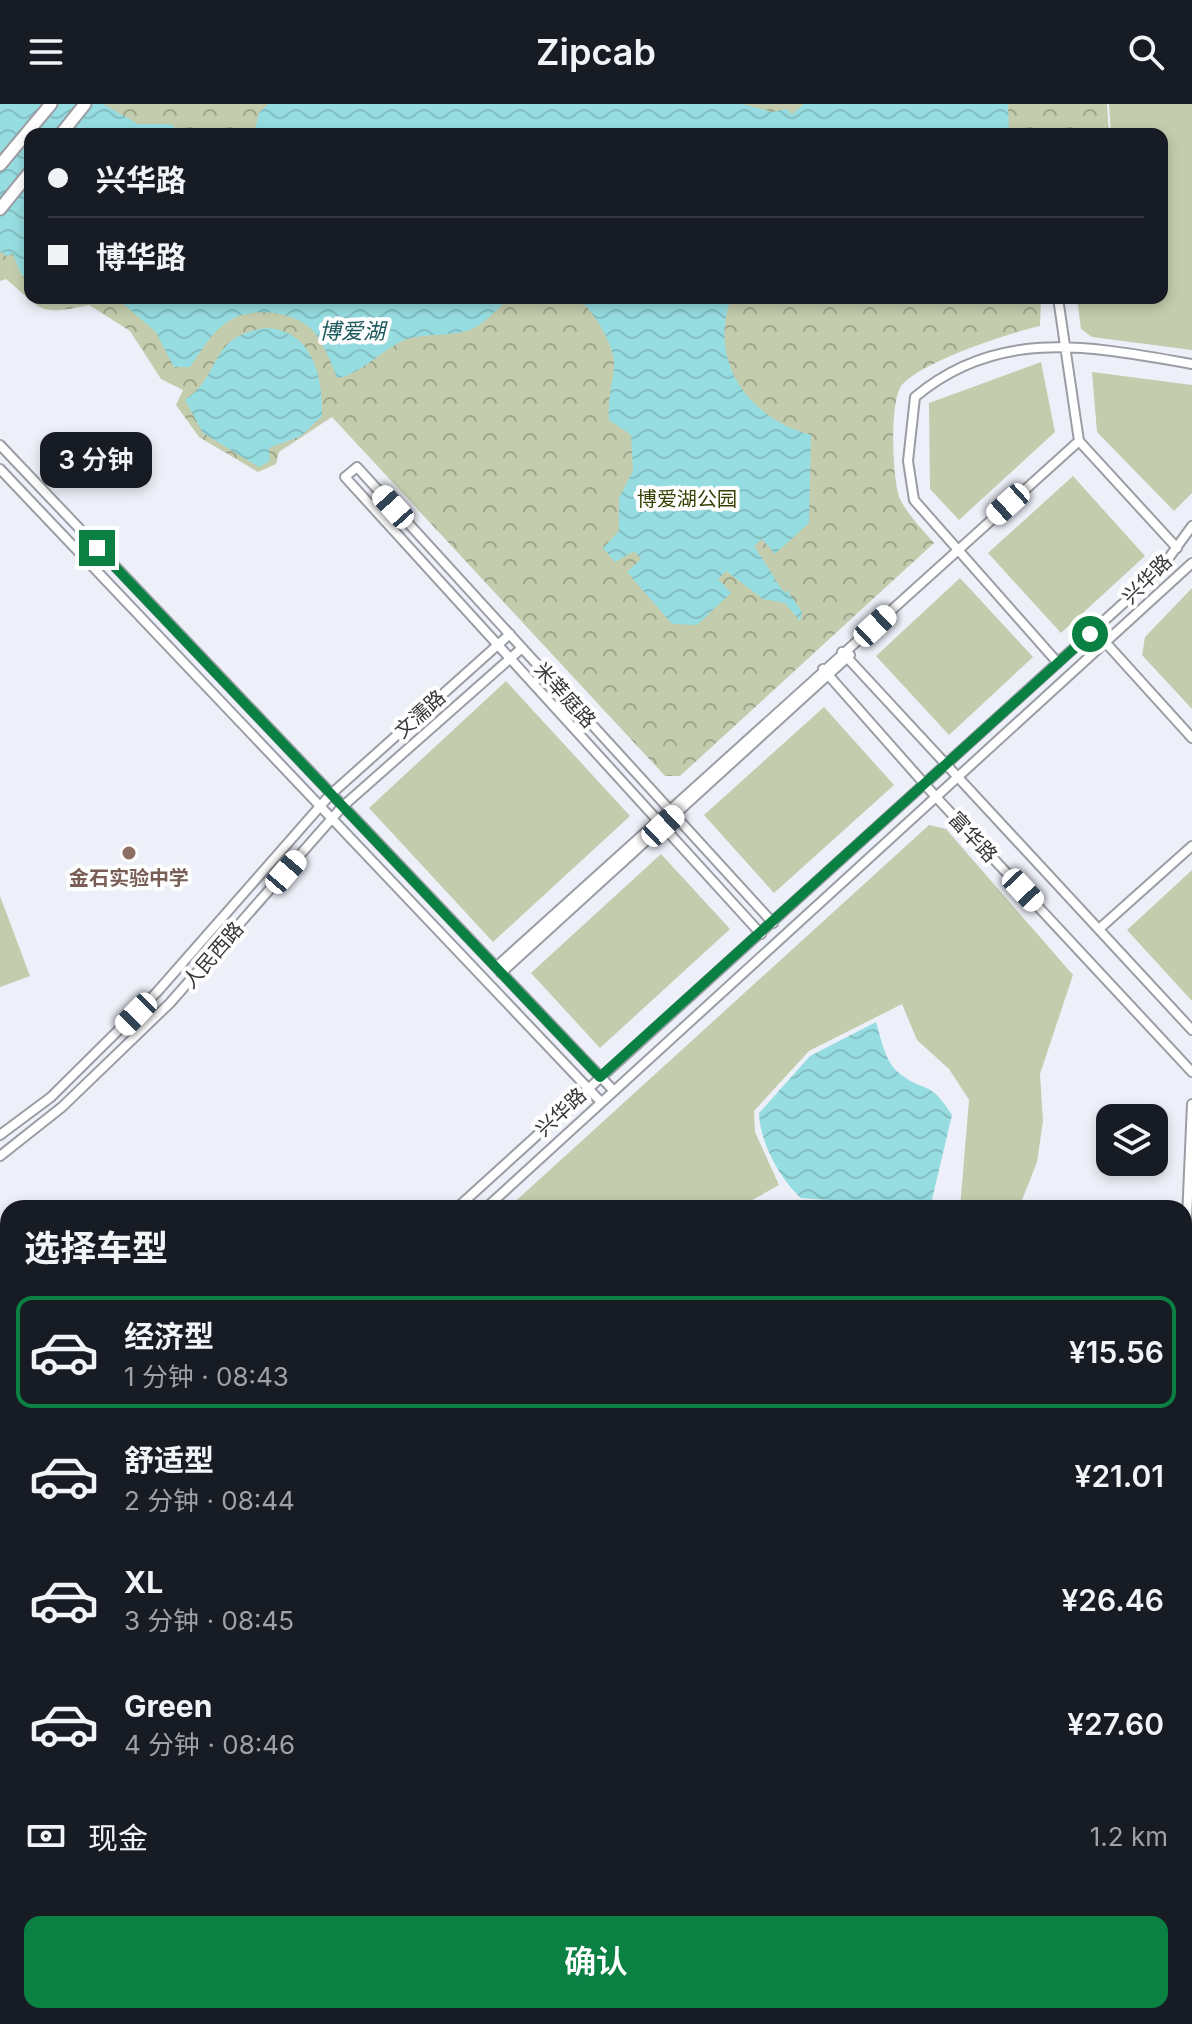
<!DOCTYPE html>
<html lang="zh">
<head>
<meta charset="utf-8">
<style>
  :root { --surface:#171b24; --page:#20242c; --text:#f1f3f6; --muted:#9ea1a6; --line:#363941; --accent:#0b8043 }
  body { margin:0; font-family:Inter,"Noto Sans SC",sans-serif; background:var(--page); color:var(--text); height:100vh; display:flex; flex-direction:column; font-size:30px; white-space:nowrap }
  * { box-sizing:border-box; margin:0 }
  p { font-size:26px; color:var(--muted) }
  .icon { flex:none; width:44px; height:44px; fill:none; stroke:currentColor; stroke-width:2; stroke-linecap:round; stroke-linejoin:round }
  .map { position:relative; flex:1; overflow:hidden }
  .side { position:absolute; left:0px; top:1096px; width:1192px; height:824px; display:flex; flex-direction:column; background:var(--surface); border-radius:24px 24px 0 0; box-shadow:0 4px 12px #0003 }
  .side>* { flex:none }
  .top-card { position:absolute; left:24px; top:24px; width:1144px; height:176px; border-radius:16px; box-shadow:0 4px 12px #0003; display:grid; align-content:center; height:176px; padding:0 24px; background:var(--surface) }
  .buttons { position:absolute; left:1096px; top:1000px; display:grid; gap:16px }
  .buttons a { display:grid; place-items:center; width:72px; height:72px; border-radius:16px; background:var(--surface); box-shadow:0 4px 12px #0003; font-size:40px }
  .end { position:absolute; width:36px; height:36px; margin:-18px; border:10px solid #0b8043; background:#fff; box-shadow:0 0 0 4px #fff }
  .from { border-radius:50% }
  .bubble { position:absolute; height:56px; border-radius:16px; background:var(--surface); box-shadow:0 4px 12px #0003; font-size:26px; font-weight:600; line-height:56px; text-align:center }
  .car { position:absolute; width:24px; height:48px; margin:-24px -12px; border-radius:10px; box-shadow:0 0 6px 2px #0007; background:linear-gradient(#fff 24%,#345 0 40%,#fff 0 76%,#345 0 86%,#fff 0) }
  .top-card b { display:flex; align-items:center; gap:28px; height:76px; font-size:30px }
  .top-card b+b { border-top:2px solid var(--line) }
  .top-card i { width:20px; height:20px; background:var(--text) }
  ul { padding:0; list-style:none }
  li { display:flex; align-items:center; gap:24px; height:112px; margin:0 16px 12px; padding:0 8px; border:4px solid transparent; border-radius:16px }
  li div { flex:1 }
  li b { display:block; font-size:30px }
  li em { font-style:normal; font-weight:600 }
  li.current { border-color:var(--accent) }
  li>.icon { width:72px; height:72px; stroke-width:1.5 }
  h2 { padding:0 24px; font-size:36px; line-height:96px }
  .pay { display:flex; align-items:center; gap:20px; height:88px; padding:0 24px; font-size:30px }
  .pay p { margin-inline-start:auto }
  .cta { display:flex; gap:16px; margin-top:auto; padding:16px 24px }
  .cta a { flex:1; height:92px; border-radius:16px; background:var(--accent); color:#fff; font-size:32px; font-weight:600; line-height:92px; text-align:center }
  header { display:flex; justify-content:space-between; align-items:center; height:104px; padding:0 24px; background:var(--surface); font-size:36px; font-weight:600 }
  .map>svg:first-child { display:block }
</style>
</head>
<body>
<header><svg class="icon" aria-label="menu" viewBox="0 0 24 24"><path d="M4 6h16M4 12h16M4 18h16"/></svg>Zipcab<svg class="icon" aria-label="search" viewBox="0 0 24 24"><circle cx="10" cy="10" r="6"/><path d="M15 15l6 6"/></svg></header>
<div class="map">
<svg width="1192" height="1920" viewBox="0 0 1192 1920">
  <defs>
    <pattern id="park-crowns" width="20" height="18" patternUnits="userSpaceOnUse" patternTransform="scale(2)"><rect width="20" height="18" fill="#c3ccac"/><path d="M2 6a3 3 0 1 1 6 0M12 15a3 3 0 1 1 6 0" fill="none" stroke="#9fa68d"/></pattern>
    <pattern id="water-waves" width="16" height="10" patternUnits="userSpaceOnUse" patternTransform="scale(2)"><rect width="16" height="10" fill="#96dde1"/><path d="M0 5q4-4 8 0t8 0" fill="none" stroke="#82bec2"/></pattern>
  </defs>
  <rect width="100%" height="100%" fill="#eef0f9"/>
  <!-- green -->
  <path fill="#c3ccac" d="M1109 0H1192V246L1092 233 1081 225 1077 194H1162V30H1111Z
    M1041 258 1055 328 959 416 930 385 929 299Z
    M1092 268 1192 281V389L1174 407 1097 328Z
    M1073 372 1145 452 1061 529 988 449Z
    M960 474 1033 553 949 631 876 552Z
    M1192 484V605L1142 551 1145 533Z
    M506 577 630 712 493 838 369 704Z
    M824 603 894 681 774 789 704 711Z
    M929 721 946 725 1073 871 1040 970 1043 1017 1037 1058 1019 1104H960L969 996 949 965 917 936 902 900 809 947 754 1007 755 1028 779 1081 738 1104H508Z
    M661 750 730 825 600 944 531 869Z
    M1192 766V897L1127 826Z
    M0 792 30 872 0 883Z
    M536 1912H644L656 1920H535Z"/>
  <!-- park -->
  <path fill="url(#park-crowns)" d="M0 0H1107L1109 30H30V194H1041L1040 222C1012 228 914 260 900 284 890 302 892 376 900 395 908 411 922 425 934 439L680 672H665L332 313 279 348 276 360 258 368 199 333 176 301 183 286 161 275 130 227 89 201C38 212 44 207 6 175L0 177Z"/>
  <!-- water -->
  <path fill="url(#water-waves)" d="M0 0H103L138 20H171L181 30H30V178L21 170 13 150 6 152 0 147Z
    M268 0H742L772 8 787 5 792 10 804 0H1008L1009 30H254L259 9Z
    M116 194H510C499 203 488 216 476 223 454 235 426 227 402 237 381 247 358 272 337 274 331 258 325 243 315 229 298 207 253 202 230 216 212 227 202 246 190 263H174L155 227Z
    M575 194H731C708 259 749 314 811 331L809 419 775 450 762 435 754 442 775 474 774 478 776 477 785 489 787 486 802 508 800 517 785 499 763 495 726 467 718 475 731 489 697 521 672 520 627 468 641 455 634 447 615 458 603 444 619 427V394L633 367 631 331 609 316C607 292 614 278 614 258 614 242 591 200 575 194Z
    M265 224C313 226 323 272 322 312L301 332 269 344 270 357 259 363 203 329 185 296C224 270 206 234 265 224Z
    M876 918C881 934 885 958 899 969 925 990 929 974 952 1011L930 1104 801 1094C780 1075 760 1039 759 1009L810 952Z"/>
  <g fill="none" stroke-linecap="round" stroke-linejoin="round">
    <!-- minor casing -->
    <g stroke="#9b9da5" stroke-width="12">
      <path id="minor" d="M1058 194 1079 337 1177 444
        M0 341 614 987
        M0 365 601 998
        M1106 539 1192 634
        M842 548 1192 926
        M1058 559 914 396 908 357 915 293C999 222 1093 243 1192 260
        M823 565 936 693 1192 968
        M1099 825 1192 742
        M761 830 345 373 357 363 773 819
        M496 863 1079 337
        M501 869 850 551
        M0 1031 51 993 157 888 330 691 510 530
        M0 1052 62 1003 170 899 342 703 522 544
        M457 1104 1160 466 1192 422
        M486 1104 1192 459
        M1184 1183 1192 1000
        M1184 1525 1192 1537
        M72 1912 73 1920
        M1021 1912 1027 1914 1029 1920
        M339 1920 340 1912"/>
    </g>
    <!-- major casing -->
    <g stroke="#9b9da5" stroke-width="15">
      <path id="major" d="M61 30 85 0
        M0 61 51 0
        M0 105 30 68
        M0 1199 8 1206
        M0 1224 8 1231
        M1184 1686 1192 1681
        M1184 1705 1192 1701
        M1184 1724 1192 1720
        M1184 1746 1192 1742
        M783 1920 800 1912
        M826 1920 842 1912
        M852 1920 867 1912
        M896 1920 909 1912"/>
    </g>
    <!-- minor -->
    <use href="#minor" stroke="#fff" stroke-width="8"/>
    <!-- major -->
    <use href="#major" stroke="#fff" stroke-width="11"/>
  </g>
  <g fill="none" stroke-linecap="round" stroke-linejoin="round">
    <!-- route -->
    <path stroke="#0b8043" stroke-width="10" d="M97 444 600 973 1090 530"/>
  </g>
  <!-- markers -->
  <circle fill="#8d6e63" stroke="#fefefe" stroke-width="3" cx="129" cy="749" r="8"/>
  <g text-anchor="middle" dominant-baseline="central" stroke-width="8" stroke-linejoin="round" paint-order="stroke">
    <!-- park labels -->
    <g font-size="20" fill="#374104" stroke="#fefefe">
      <text x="687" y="395">博爱湖公园</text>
    </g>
    <!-- street labels -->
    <g font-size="20" fill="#36363a" stroke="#fefefe">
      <text transform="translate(1147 475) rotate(-45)">兴华路</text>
      <text transform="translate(565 591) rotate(48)">米莘庭路</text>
      <text transform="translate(420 610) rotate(-42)">文濡路</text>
      <text transform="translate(973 733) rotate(47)">富华路</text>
      <text transform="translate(213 851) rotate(-49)">人民西路</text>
      <text transform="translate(561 1008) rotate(-43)">兴华路</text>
    </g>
    <!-- education labels -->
    <g font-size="20" font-weight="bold" fill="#785e54" stroke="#fefefe">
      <text x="129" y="774">金石实验中学</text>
    </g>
    <!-- water labels -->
    <g font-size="22" font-style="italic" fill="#1c595c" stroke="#fefefe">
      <text x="352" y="227">博爱湖</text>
    </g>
  </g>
</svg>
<div class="buttons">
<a><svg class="icon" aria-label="layers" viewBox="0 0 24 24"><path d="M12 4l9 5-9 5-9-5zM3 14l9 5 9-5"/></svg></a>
</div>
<i class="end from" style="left:1090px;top:530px"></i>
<i class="end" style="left:97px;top:444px"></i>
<div class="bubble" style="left:40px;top:328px;width:112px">3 分钟</div>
<i class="car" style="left:1008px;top:400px;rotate:228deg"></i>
<i class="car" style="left:393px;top:403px;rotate:318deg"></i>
<i class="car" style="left:875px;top:522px;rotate:47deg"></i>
<i class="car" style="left:663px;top:722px;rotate:47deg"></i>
<i class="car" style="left:286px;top:768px;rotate:41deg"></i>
<i class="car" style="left:1023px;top:786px;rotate:137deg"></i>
<i class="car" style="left:136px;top:910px;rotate:224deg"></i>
<div class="top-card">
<b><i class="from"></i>兴华路</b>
<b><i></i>博华路</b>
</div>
<section class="side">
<h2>选择车型</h2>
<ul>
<li class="current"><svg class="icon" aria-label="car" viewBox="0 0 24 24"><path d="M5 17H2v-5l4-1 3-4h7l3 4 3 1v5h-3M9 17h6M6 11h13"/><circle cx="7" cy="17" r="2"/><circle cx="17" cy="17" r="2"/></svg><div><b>经济型</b><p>1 分钟 · 08:43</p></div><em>¥15.56</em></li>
<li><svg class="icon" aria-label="car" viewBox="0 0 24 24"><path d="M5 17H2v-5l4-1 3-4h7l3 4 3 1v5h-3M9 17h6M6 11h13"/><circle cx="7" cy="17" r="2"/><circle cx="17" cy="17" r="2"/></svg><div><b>舒适型</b><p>2 分钟 · 08:44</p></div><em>¥21.01</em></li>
<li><svg class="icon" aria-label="car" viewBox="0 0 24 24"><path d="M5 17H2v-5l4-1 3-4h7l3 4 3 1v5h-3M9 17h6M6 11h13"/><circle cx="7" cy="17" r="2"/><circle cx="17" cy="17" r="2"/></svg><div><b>XL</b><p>3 分钟 · 08:45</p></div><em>¥26.46</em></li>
<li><svg class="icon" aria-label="car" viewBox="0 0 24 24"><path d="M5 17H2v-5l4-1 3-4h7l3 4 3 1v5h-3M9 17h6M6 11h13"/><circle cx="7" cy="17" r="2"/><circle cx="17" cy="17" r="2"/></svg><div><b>Green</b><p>4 分钟 · 08:46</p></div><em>¥27.60</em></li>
</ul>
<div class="pay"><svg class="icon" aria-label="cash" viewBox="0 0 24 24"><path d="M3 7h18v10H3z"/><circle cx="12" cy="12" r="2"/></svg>现金<p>1.2 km</p></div>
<div class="cta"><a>确认</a></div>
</section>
</div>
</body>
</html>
